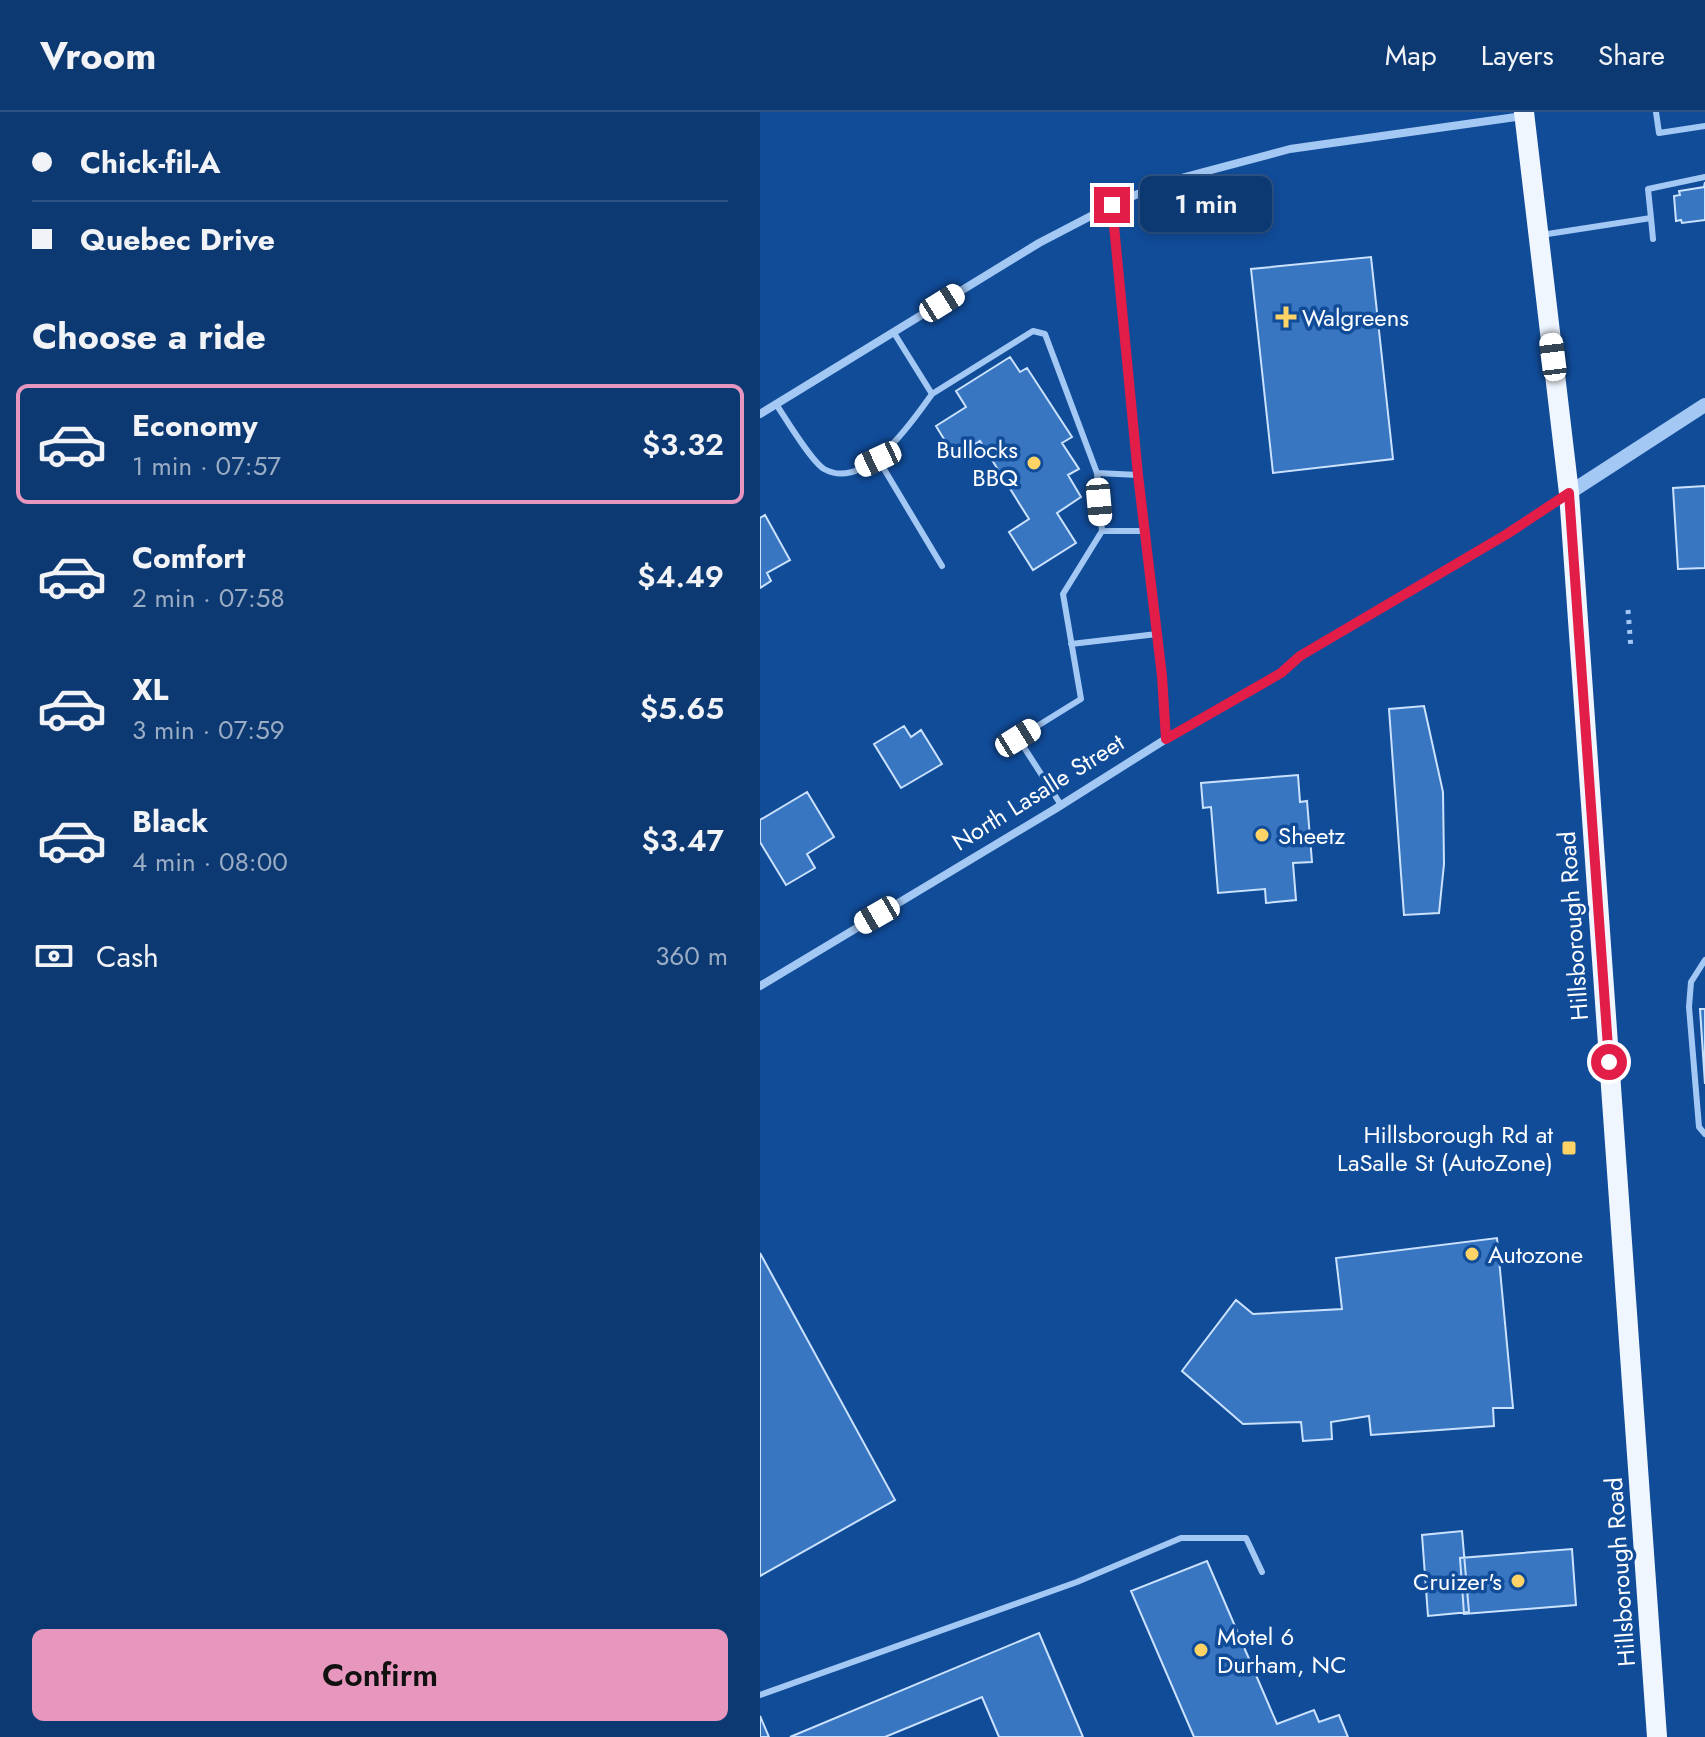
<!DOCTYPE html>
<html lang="en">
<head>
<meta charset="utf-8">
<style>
  :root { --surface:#0d3973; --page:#164078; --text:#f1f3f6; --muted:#9aacc4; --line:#2d5385; --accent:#e797bd }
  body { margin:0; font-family:Jost,sans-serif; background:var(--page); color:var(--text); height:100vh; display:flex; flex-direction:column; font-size:30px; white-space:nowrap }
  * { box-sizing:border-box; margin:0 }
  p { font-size:26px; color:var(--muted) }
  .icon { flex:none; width:44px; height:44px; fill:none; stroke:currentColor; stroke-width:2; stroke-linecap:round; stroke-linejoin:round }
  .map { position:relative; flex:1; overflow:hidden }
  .side { display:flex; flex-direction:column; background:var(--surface); width:760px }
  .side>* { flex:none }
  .guide { display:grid; align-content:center; height:176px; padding:0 32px; background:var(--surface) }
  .end { position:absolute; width:36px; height:36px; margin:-18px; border:10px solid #e11d48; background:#fff; box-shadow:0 0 0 4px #fff }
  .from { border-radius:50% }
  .bubble { position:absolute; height:56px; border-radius:12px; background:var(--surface); box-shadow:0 4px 12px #0003,0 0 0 2px var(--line); font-size:26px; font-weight:600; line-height:56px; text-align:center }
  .car { position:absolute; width:24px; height:48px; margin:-24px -12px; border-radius:10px; box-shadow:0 0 6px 2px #0007; background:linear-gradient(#fff 24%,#345 0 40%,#fff 0 76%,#345 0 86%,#fff 0) }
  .guide b { display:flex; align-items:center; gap:28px; height:76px; font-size:30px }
  .guide b+b { border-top:2px solid var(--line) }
  .guide i { width:20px; height:20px; background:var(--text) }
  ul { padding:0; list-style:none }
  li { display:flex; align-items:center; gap:24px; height:120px; margin:0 16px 12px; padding:0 16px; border:4px solid transparent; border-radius:12px }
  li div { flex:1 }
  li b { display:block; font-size:30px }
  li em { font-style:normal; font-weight:600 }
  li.current { border-color:var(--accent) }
  li>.icon { width:72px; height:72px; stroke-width:1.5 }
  h2 { padding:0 32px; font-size:36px; line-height:96px }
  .pay { display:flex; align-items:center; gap:20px; height:88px; padding:0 32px; font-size:30px }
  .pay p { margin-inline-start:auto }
  .primary-button { display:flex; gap:16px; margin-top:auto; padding:16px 32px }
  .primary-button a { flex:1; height:92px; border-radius:12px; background:var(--accent); color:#111; font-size:32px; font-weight:600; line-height:92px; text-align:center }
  header { display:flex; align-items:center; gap:48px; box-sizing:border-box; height:112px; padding:0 40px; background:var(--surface); border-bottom:2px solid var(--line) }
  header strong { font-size:38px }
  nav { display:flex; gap:44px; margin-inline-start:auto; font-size:28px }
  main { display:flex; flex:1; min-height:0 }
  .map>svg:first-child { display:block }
</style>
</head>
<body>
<header>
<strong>Vroom</strong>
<nav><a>Map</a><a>Layers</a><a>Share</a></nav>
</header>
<main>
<section class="side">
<div class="guide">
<b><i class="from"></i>Chick-fil-A</b>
<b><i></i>Quebec Drive</b>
</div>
<h2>Choose a ride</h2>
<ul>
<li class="current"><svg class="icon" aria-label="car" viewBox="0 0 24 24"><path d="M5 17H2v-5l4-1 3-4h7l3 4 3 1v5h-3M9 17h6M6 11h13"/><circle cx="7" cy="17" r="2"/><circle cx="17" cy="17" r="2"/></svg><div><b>Economy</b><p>1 min · 07:57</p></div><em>$3.32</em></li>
<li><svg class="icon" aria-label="car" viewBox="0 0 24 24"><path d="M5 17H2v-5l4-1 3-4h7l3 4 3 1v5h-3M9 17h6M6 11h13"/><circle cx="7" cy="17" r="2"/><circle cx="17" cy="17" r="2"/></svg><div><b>Comfort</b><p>2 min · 07:58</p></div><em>$4.49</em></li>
<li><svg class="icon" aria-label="car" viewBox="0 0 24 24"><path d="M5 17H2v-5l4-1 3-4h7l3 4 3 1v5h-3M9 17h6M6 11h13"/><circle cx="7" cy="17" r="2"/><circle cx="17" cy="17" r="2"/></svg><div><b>XL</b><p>3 min · 07:59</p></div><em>$5.65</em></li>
<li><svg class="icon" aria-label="car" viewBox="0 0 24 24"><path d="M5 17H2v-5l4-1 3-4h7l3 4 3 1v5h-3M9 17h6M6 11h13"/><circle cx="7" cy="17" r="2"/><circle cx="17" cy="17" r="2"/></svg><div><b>Black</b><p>4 min · 08:00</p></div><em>$3.47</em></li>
</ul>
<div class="pay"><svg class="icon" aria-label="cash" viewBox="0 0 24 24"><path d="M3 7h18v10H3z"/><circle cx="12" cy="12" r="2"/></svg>Cash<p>360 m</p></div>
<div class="primary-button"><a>Confirm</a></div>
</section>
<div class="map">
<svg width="945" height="1625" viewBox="0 0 945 1625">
  <rect width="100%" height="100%" fill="#114c99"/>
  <!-- building -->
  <path fill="#3976c1" stroke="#cbe2fe" stroke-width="2" d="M945 70V108L922 111 921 108 916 109 914 84 920 83 919 79 944 75Z
    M611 145 633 347 513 361 491 157Z
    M250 245 260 260 267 256 312 325 302 331 319 357 308 363 321 385 297 401 316 431 273 458 249 420 269 407 220 329 195 345 176 314 206 295 196 279Z
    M945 374V456L918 457 913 376Z
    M5 403 30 448 7 461 11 469 0 476V406Z
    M664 594 683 680 684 752 679 801 644 803 629 597Z
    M144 614 151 625 161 618 182 652 141 676 114 632Z
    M538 663 540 690 547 689 552 750 533 751 536 788 506 791 505 777 458 781 451 695 443 696 441 671Z
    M47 680 74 725 47 742 55 756 26 773 0 730V708Z
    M940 897H945V972Z
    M737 1126 753 1296H733L734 1314 611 1323 609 1304 571 1310 572 1327 543 1329 541 1310 483 1312 422 1259 476 1188 493 1202 582 1197 576 1146Z
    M0 1141 135 1388 0 1464Z
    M702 1419 709 1500 668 1504 662 1423Z
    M812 1437 816 1493 704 1502 700 1446Z
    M447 1449 517 1612 554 1598 559 1610 579 1603 588 1625H434L371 1479Z
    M279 1521 323 1625H239L222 1585 125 1625H30Z
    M0 1604 9 1625H0Z"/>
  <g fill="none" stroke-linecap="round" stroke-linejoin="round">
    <!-- path -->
    <path stroke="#a3c8f4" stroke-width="5" stroke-dasharray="4 6" stroke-linecap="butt" d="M868 498 871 537"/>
    <!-- service -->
    <path stroke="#a3c8f4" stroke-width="6" d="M896 0 899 21 945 14
      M891 106 888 77 945 65
      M781 123 891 106 893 127
      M134 221 172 282 273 219 285 222 337 361 378 363
      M16 292C26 307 51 349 64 357 105 380 152 310 172 282
      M118 347 182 454
      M337 361 342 419
      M311 532 397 522
      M301 693 258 626 321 587 303 482 342 419H385
      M945 848 931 870 929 895 939 1015 945 1022
      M0 1583 317 1470 421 1426H486L502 1460"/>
    <!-- minor -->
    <path stroke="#a3c8f4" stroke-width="8" d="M352 93 378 363 402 564 406 627
      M0 302 279 131 352 93 406 70 530 37 763 4
      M0 874 295 697 406 627 521 561 540 544 747 422 808 382"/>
    <!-- tertiary -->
    <path stroke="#a3c8f4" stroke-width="14" d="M809 381 945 293"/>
    <!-- primary -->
    <path stroke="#f0f6ff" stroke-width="20" d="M764 0 809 381 897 1625"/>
  </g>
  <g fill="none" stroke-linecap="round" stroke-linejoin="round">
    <!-- route -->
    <path stroke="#e11d48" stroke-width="10" d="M352 93 378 363 402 564 406 627 521 561 540 544 747 422 809 381 849 950"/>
  </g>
  <!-- markers -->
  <g fill="#ffd366" stroke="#114c99" stroke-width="3">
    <path d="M522 193h8v8h8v8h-8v8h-8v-8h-8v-8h8z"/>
    <circle cx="274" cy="351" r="8"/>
    <circle cx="502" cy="723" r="8"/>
    <rect x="801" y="1028" width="16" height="16" rx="4"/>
    <circle cx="712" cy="1142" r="8"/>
    <circle cx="758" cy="1469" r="8"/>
    <circle cx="441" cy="1538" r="8"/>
  </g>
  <g text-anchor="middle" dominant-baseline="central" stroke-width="7" stroke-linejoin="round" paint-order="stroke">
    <!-- poi labels -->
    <g font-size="24" fill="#fff" stroke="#114c99" text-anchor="start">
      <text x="542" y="205">Walgreens</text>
      <text x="258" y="337" text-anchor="end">Bullocks<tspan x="258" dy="28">BBQ</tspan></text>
      <text x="518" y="723">Sheetz</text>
      <text x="793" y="1022" text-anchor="end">Hillsborough Rd at<tspan x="793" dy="28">LaSalle St (AutoZone)</tspan></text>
      <text x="728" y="1142">Autozone</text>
      <text x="742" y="1469" text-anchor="end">Cruizer's</text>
      <text x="457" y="1524">Motel 6<tspan x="457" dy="28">Durham, NC</tspan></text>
    </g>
    <!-- street labels -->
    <g font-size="24" fill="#fff" stroke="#114c99">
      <text transform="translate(278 680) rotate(-32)">North Lasalle Street</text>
      <text transform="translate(813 814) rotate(-94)">Hillsborough Road</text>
      <text transform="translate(860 1460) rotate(-94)">Hillsborough Road</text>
    </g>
  </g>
</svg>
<i class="end from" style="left:849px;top:950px"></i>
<i class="end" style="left:352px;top:93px"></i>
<div class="bubble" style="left:380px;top:64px;width:132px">1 min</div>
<i class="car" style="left:182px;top:191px;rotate:58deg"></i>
<i class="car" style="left:793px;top:245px;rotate:353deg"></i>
<i class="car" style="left:118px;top:347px;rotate:245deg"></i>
<i class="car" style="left:339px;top:390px;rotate:175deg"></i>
<i class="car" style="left:258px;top:626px;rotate:58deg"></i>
<i class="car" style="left:117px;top:803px;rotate:240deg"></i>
</div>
</main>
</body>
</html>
